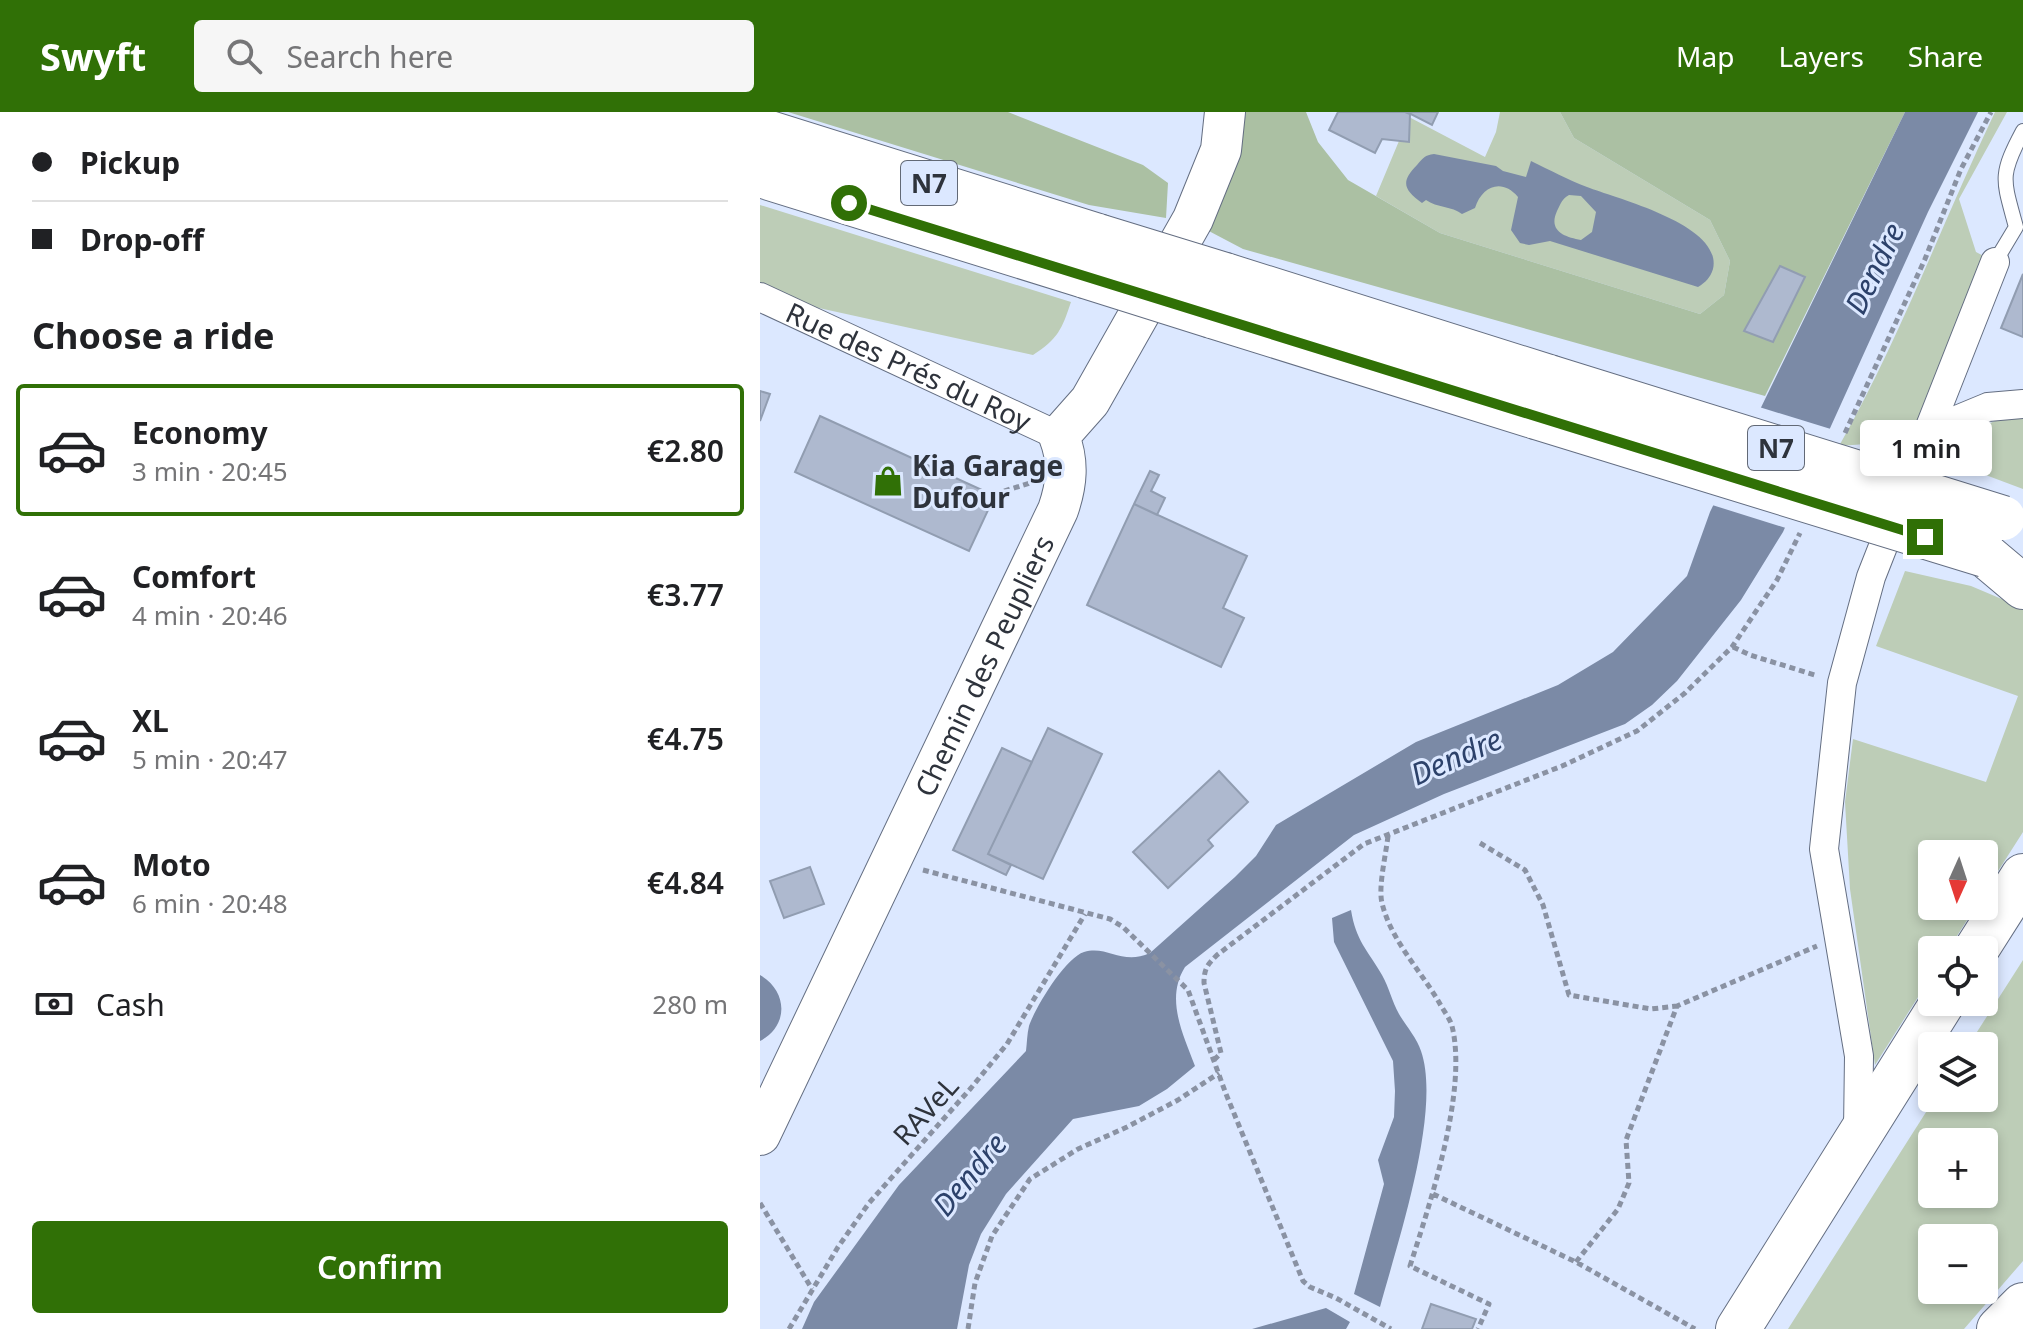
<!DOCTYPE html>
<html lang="en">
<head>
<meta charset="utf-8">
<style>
  :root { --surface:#fff; --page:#f6f6f6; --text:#202124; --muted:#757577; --line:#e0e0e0; --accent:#307006 }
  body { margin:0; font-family:"Noto Sans",sans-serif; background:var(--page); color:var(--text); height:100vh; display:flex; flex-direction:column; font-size:30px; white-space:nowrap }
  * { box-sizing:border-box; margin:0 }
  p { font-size:26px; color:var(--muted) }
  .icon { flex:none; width:44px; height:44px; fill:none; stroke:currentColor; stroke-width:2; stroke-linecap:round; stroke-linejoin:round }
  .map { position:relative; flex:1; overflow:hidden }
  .details { display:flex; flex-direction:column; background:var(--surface); width:760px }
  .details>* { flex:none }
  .guide { display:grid; align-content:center; height:176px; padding:0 32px; background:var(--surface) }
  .needle { width:52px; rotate:183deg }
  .buttons { position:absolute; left:1158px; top:728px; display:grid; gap:16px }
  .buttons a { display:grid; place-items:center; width:80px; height:80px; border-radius:8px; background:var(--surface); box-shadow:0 4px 12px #0003; font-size:40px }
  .end { position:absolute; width:36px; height:36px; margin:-18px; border:10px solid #307006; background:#fff; box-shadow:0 0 0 4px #fff }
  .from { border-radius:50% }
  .bubble { position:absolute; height:56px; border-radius:8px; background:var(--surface); box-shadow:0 4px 12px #0003; font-size:26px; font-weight:600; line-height:56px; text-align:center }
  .guide b { display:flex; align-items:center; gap:28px; height:76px; font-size:30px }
  .guide b+b { border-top:2px solid var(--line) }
  .guide i { width:20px; height:20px; background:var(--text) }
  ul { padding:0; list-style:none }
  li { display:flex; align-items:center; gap:24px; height:132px; margin:0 16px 12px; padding:0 16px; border:4px solid transparent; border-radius:8px }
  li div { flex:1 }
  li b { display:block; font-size:30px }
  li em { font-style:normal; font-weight:600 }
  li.selected { border-color:var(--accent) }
  li>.icon { width:72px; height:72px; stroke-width:1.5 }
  h2 { padding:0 32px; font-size:36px; line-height:96px }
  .pay { display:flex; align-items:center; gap:20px; height:88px; padding:0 32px; font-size:30px }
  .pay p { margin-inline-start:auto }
  .action { display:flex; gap:16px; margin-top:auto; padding:16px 32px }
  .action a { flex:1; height:92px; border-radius:8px; background:var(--accent); color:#fff; font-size:32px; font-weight:600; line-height:92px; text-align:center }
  header { display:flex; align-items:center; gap:48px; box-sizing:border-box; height:112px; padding:0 40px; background:var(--accent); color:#fff }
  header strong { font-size:38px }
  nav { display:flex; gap:44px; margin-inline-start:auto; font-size:28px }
  .search { width:560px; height:72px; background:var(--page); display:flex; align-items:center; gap:20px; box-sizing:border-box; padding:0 28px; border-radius:8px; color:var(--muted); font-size:30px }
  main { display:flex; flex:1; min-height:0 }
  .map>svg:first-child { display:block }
</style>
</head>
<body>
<header>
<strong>Swyft</strong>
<div class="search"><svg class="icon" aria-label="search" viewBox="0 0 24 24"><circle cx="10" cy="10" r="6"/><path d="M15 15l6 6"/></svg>Search here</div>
<nav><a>Map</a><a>Layers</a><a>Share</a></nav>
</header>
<main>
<section class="details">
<div class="guide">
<b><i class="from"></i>Pickup</b>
<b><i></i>Drop-off</b>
</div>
<h2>Choose a ride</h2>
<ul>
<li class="selected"><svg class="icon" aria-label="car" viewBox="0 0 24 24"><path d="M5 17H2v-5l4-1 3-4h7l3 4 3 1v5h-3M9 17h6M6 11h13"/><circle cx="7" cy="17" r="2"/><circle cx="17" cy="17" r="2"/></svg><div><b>Economy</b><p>3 min · 20:45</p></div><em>€2.80</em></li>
<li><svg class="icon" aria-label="car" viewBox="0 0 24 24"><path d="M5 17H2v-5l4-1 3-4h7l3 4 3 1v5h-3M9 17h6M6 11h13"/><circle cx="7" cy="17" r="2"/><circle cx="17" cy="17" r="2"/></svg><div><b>Comfort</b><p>4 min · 20:46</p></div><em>€3.77</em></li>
<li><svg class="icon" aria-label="car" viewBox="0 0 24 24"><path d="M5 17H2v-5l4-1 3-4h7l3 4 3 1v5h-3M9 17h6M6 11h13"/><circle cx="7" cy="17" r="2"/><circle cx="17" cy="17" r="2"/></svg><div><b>XL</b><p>5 min · 20:47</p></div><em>€4.75</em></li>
<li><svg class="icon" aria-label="car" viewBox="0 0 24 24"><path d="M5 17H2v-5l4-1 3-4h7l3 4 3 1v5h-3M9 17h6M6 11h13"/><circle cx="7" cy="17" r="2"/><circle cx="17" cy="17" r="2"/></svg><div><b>Moto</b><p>6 min · 20:48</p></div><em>€4.84</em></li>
</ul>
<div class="pay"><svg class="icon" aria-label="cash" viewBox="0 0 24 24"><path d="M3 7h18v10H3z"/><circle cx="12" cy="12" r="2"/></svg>Cash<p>280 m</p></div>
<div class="action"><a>Confirm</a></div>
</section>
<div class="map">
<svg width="1263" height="1217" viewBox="0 0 1263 1217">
  <rect width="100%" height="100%" fill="#dce8ff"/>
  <!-- green -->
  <path fill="#bdcdb7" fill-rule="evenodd" d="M740 0H800L814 26 950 108 970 149 964 183 940 202 680 121 616 84 649 5 725 45 736 20Z
    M1235 0H1247L1199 87 1216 140 1235 150 1160 328 1079 334C1140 227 1182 111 1235 0Z
    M0 93 311 190C302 217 298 227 273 243L0 183Z
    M1263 301V377L1183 347C1209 323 1227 307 1263 301Z
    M1145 459 1211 474 1263 496V720L1224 781V742H1172V794H1216L1188 838H1172V863L1115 953 1090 777 1085 690 1093 627 1226 670 1258 584 1116 534Z
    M1263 848V1149L1204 1217H1028L1175 986H1224V934H1208ZM1224 1030V1082H1172V1030ZM1224 1126V1178H1172V1126Z"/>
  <!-- forest -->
  <path fill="#abc0a3" d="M28 0H248L383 53 408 71 406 106 329 93Z
    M486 0H546L558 30 588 68 680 121 940 202 964 183 970 149 950 108 814 26 800 0H1145L1005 284 483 137 445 117 476 53Z"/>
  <!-- water -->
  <path fill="#7b8aa6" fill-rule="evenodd" d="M1145 0H1218L1168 100 1023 420 981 488 917 569 892 593 865 612 684 682 594 723 425 855C405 887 423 922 435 954L407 977 379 994 313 1007 246 1082 221 1122 209 1153 197 1217H42L54 1190 139 1073 266 939C267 931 267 922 269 914 275 896 305 846 324 840 348 833 362 854 390 841L475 765 496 744 516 713 656 630 798 573 853 540 927 464 950 400Z
    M674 42 736 54 743 59 766 65 771 49C790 58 808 68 827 75 858 87 963 113 953 157 950 166 946 170 938 175L790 129 769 133 760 131 751 118 758 85C742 66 722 74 715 96L702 102C692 94 677 96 666 88L662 91C644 78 640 70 657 53 663 46 665 43 674 42ZM809 83 821 84 836 100 832 120 821 128C804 125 788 119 797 99 801 91 802 87 809 83Z
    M591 798C596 829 607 837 622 863 629 875 632 890 639 902 646 914 657 926 661 939 682 999 637 1132 620 1195L594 1182 624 1072 618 1048 634 1005 635 979 633 949 574 830 572 806Z
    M0 863C28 879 29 914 0 929Z
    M566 1196 590 1210 586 1217H492Z"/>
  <!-- pier -->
  <path fill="#dce8ff" d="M996 294 1074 318 1029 417 949 392Z"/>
  <!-- building -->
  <path fill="#aeb9cf" stroke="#919db1" stroke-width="2" d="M578 0H645L650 2 649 30 622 27 615 41 569 18Z
    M647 0H678L672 13Z
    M1020 154 1045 165 1013 230 984 219Z
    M1263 162V225L1241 216Z
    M0 279 10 282 0 309Z
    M60 304 222 378 229 396 209 439 35 360Z
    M390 359 399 363 391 379 405 386 397 403 374 392Z
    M374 392 487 444 463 496 484 506 461 555 327 493Z
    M288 616 342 642 283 767 228 742Z
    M242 636 272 650 228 742 251 753 246 763 193 738Z
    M459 659 488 690 448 728 453 734 408 776 373 740Z
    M50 755 64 792 24 806 10 769Z
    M671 1192 716 1207 712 1217H662Z"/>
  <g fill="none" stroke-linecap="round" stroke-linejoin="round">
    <!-- lane casing -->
    <g stroke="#646e82" stroke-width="16">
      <path id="lane" d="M1235 150 1256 115C1243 67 1239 64 1263 19"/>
    </g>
    <!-- street casing -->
    <g stroke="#646e82" stroke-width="30">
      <g id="street">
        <path id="s1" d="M0 185 299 324"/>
        <path d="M1164 330 1235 150"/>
        <path d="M1098 1018 1099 944 1064 737 1082 571 1111 465 1164 330 1199 307 1228 295 1263 292"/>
      </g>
    </g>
    <!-- secondary casing -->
    <g stroke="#646e82" stroke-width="42">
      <g id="secondary">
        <path id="s2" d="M0 1023 298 398C307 372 309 350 299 324L330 289 433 107 461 38 465 0"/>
      </g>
    </g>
    <!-- highway casing -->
    <g stroke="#646e82" stroke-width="46">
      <path id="highway" d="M0 18 338 124
        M0 63 325 164
        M465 163 789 265
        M452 204 776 305
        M1225 443 1263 475
        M1216 838 1263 764
        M978 1217 1183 890
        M1239 1217 1263 1193"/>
    </g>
    <!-- path -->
    <path stroke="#8a92a3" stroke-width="5" stroke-dasharray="6 4" stroke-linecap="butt" d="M1085 321 1165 147 1201 57 1231 0
      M225 385 273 370
      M973 535 990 543 1058 564
      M628 724C626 742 618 775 622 791 631 829 662 860 680 892 684 899 690 907 692 914 708 979 670 1091 650 1154L729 1192 718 1217
      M720 731 765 758 783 793 809 883 891 897 917 894
      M163 758 350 807 363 815 428 878 466 982 543 1169 550 1175 576 1186 631 1217
      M454 948 461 941 444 871C444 857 447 853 457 843L604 732 802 654 877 619 925 581 972 535 1017 468 1040 421
      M673 1082 816 1150 935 1217
      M0 1091 52 1177
      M816 1150 858 1097 869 1071 866 1028 917 894 1057 834
      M29 1217 78 1135 109 1091 211 976 247 932 325 802
      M208 1217 215 1171 232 1124 270 1067 318 1037 367 1015 418 988 459 961"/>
    <!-- lane -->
    <use href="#lane" stroke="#fff" stroke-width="14"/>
    <!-- street -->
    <use href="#street" stroke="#fff" stroke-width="28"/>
    <!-- secondary -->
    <use href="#secondary" stroke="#fff" stroke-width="40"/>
    <!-- highway -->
    <use href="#highway" stroke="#fff" stroke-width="44"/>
    <!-- highway-bridge casing -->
    <g stroke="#646e82" stroke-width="46" stroke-linecap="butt">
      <path id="highway-bridge" d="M338 124 465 163
        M325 164 452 204
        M789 265 1243 406
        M776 305 1225 443"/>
    </g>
    <!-- highway-bridge -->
    <use href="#highway-bridge" stroke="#fff" stroke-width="44"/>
  </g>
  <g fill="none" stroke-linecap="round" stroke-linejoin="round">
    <!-- route -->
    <path stroke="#307006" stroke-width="10" d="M89 91 1165 425"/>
  </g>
  <!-- icons -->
  <defs>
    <g id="shop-bare" transform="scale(2.4)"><path d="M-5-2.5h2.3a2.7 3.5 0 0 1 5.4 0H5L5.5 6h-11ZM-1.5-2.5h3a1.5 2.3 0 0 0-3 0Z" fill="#307006" stroke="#dce8ff" stroke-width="2.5" paint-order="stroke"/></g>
  </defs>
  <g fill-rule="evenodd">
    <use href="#shop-bare" x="128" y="369"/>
  </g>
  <g text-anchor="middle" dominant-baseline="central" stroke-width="6" stroke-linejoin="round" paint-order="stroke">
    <!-- shield labels -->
    <g fill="#dce8ff" stroke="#626976" stroke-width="2">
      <rect x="141" y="49" width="56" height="44" rx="6"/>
      <rect x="988" y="314" width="56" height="44" rx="6"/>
    </g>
    <g font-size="26" font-weight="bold" fill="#2e333c">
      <text x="169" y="71">N7</text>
      <text x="1016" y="336">N7</text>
    </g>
    <!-- street labels -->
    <g font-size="28" fill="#2e333c" stroke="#dce8ff">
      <text stroke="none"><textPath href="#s1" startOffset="164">Rue des Prés du Roy</textPath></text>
      <text stroke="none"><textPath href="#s2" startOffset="520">Chemin des Peupliers</textPath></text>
      <text transform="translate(165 998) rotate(-48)">RAVeL</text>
    </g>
    <!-- poi labels -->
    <g font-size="28" font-weight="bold" fill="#2e333c" stroke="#dce8ff" text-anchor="start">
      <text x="152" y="353">Kia Garage<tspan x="152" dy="32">Dufour</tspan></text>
    </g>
    <!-- water labels -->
    <g font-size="30" font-style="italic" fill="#2c416a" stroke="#dce8ff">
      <text transform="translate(1114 156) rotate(-64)">Dendre</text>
      <text transform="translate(696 644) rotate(-24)">Dendre</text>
      <text transform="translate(209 1062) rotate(-50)">Dendre</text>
    </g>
  </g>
</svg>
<div class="buttons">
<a><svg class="needle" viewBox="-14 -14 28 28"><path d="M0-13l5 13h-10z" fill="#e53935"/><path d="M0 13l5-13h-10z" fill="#757577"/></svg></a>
<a><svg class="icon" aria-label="locate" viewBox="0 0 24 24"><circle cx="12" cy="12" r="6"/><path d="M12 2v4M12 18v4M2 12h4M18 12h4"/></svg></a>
<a><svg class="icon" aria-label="layers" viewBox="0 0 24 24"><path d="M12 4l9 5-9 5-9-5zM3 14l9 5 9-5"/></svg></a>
<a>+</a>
<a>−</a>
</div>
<i class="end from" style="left:89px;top:91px"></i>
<i class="end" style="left:1165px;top:425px"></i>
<div class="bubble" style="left:1100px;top:308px;width:132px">1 min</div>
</div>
</main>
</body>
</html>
